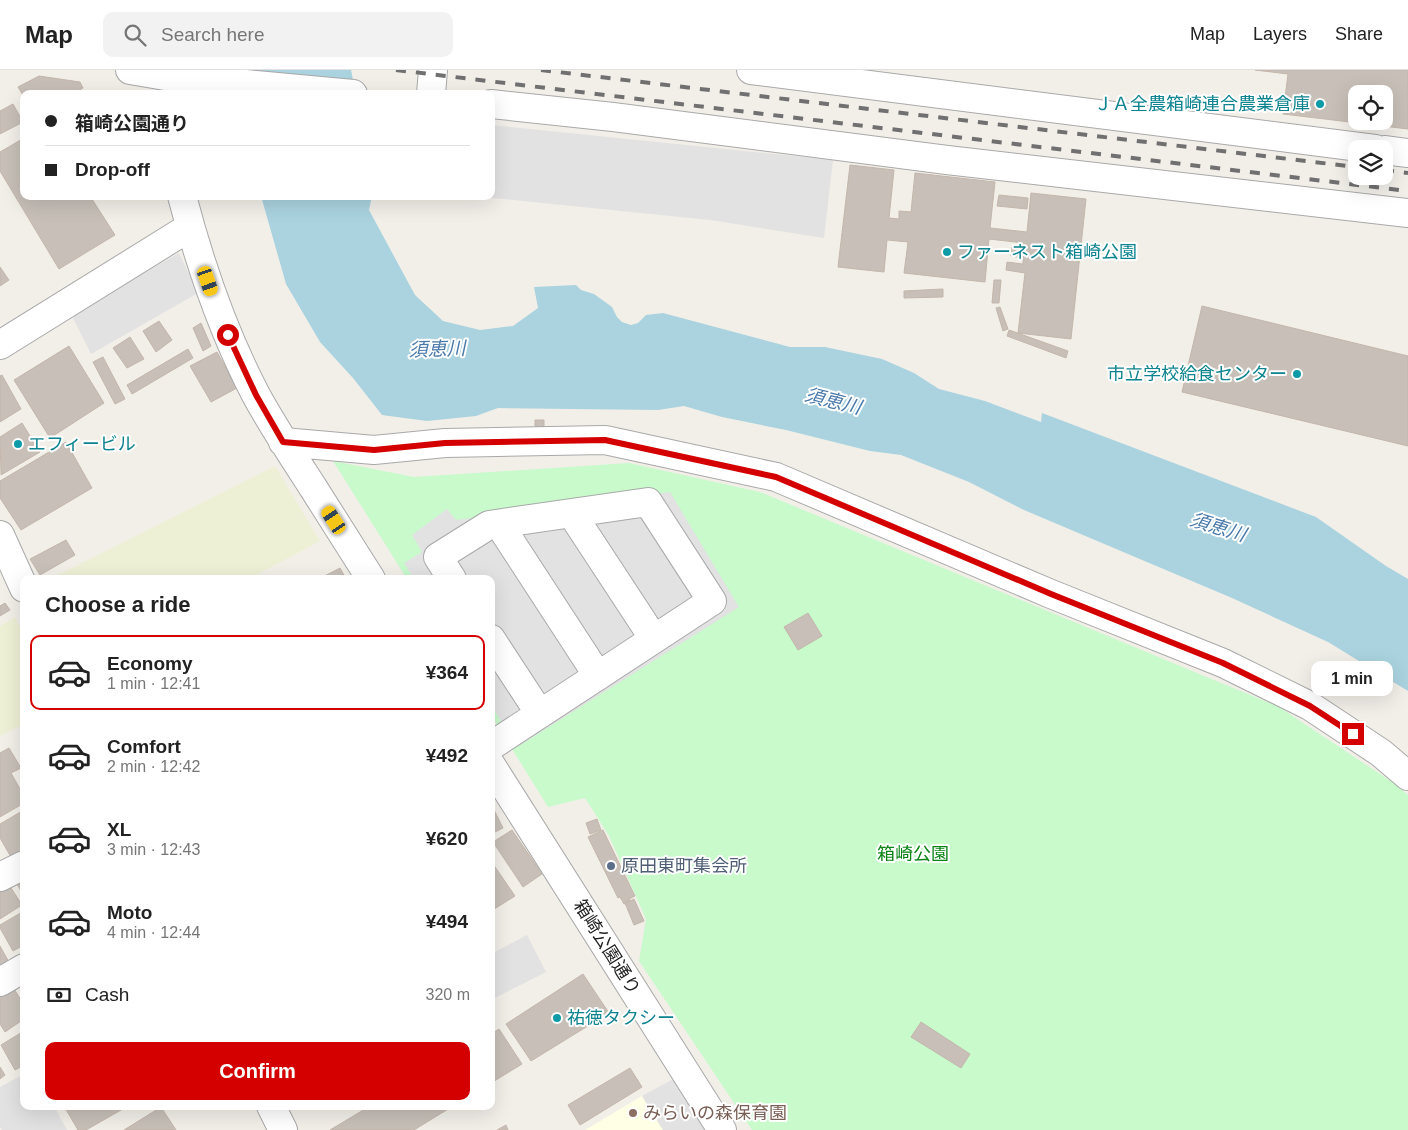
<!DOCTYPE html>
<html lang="en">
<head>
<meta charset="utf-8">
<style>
  :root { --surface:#fff; --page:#f2f2f2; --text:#222; --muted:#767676; --line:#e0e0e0; --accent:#d40000 }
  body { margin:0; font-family:Helvetica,"Noto Sans JP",sans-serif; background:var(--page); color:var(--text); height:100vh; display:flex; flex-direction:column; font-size:19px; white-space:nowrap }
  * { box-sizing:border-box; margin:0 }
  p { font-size:16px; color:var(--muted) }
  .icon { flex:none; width:28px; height:28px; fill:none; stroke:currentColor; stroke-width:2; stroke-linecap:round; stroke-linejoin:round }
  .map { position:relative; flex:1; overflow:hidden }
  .drawer { position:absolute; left:20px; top:505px; width:475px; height:535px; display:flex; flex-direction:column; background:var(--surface); border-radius:10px; box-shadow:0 5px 20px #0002 }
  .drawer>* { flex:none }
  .guide { position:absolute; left:20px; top:20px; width:475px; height:110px; border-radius:10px; box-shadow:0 5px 20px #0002; display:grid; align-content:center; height:110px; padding:0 25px; background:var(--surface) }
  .tools { position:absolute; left:1348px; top:15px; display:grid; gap:10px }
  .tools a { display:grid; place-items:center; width:45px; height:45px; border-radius:10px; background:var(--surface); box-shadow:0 5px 20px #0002; font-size:25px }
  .end { position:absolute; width:22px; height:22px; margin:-11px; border:6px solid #d40000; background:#fff; box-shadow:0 0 0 2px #fff }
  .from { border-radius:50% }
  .bubble { position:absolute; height:35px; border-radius:10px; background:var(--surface); box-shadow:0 5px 20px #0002; font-size:16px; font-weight:800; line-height:35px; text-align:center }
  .car { position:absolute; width:15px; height:30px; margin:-15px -8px; border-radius:6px; box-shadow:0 0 4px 1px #0007; background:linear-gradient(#f5c518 24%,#345 0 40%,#f5c518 0 76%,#345 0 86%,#f5c518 0) }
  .guide b { display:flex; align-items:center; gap:18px; height:48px; font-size:19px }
  .guide b+b { border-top:1px solid var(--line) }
  .guide i { width:12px; height:12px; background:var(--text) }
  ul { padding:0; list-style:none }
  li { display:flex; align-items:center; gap:15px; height:75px; margin:0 10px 8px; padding:0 15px; border:2px solid transparent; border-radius:10px }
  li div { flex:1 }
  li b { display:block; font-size:19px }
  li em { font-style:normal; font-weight:800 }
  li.active { border-color:var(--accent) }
  li>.icon { width:45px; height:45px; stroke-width:1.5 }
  h2 { padding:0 25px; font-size:22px; line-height:60px }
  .pay { display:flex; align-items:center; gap:12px; height:55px; padding:0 25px; font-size:19px }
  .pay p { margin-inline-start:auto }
  .primary-button { display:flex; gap:10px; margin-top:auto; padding:10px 25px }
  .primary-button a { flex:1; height:58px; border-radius:10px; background:var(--accent); color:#fff; font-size:20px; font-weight:800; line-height:58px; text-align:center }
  header { display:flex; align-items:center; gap:30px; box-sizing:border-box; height:70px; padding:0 25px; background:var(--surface); border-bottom:1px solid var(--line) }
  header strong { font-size:24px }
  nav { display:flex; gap:28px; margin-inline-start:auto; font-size:18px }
  .search { width:350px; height:45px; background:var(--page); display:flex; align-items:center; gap:12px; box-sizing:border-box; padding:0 18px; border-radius:10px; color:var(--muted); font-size:19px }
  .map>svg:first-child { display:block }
</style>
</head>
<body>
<header>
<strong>Map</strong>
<div class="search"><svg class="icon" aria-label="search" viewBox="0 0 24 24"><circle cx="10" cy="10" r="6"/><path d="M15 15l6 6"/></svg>Search here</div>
<nav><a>Map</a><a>Layers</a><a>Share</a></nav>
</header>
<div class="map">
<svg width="1408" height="1060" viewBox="0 0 1408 1060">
  <rect width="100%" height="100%" fill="#f2efe9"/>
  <!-- education -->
  <path fill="#ffffe5" d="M642 1026 663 1060H585Z"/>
  <!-- farmland -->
  <path fill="#eef0d5" d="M275 396 320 471 249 509H50Z
    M15 547 24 565V654L0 666V556Z"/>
  <!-- park -->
  <path fill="#c8facc" d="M333 391 414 407 629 393 760 422 1279 637 1395 714 1408 725V1060H752L639 891 646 849 609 766 585 728 548 737 491 645V509H407Z"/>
  <!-- parking -->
  <path fill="#e2e2e2" d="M491 55 833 90 824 168 710 150 474 126H491Z
    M179 183 198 223 91 284 71 244Z
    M670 422 739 537 517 677 491 635V509H414L404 493 422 482 412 465 447 439 456 450Z
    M527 865 546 902 491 930V884Z
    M24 1004V1036H54L67 1060H2L0 1057V1017Z
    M675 1008 709 1060H663L642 1026Z"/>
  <!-- water -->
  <path fill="#aad3df" d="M218 0H351L356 24Z
    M261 126H372L369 140 415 225 443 251 480 260 513 256 538 238 534 217 576 215 581 220 594 224 612 237 617 247 622 252 631 255 638 253 646 245 663 243 790 277H825L882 289 914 303 939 319 985 331 1041 352 1042 343 1316 447 1386 496 1408 509V621L1328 572 1232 528 1024 440 969 412 901 385 870 381 786 360 722 347 684 336 658 340 498 338 476 346 427 351 382 345 353 308 320 272 286 214Z"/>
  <!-- building -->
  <path fill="#c7bfb8" stroke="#c4b6ab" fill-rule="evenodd" d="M1255 0H1408V59L1283 44 1288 4ZM1356 24H1384V51H1356Z
    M39 6 80 12 83 18 72 24H24V27L18 17Z
    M13 34 23 52 0 64V41Z
    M24 68V126H90L115 165 59 199 0 101V82Z
    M850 95 894 100 889 148 899 149V141L911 142 915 103 995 112 990 158 1027 162 1031 123 1086 129 1071 269 1018 263 1025 203 1006 200 1007 192 1023 194V188L1011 186 1012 177 1023 179 1024 173 989 169 985 212 904 203 908 172 887 170 884 202 838 197Z
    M999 125 1028 128 1027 139 997 136Z
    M0 197 9 210 0 216Z
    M994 210H1001L999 233H992Z
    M943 219V227L904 228V221Z
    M1202 236 1408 286V376L1182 322Z
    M1000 237 1008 259 1003 261 996 238Z
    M159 251 172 270 156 282 143 261Z
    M201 253 211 276 203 281 193 258Z
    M1009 260 1068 281 1066 288 1007 266Z
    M130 267 144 289 127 298 113 278Z
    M69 276 104 333 50 368 14 310Z
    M188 279 193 288 132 324 127 315Z
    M217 282 237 318 211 332 190 296Z
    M103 287 125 329 115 334 93 292Z
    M2 305 21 339 0 352V306Z
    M535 350H544V357L535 356Z
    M22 353 40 382 1 405 0 367Z
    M66 372 92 418 21 460 0 428V411Z
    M66 470 75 485 40 505 30 489Z
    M340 498 346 509H319Z
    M5 533 10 540 0 546V536Z
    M808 543 822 566 798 580 784 557Z
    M9 678 21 698 11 703 24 726V733L0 747V683Z
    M24 740V780L11 787 0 768V754Z
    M494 740 503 758 491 764V741Z
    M597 749 601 760 590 764 586 753Z
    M512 760 542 804 523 817 493 772Z
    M603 760 635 826 629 829 630 831 624 834 620 827 618 828 588 767Z
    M491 791 515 826 491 841Z
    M24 800V826L13 807Z
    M6 810 22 835 0 849V814Z
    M634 829 644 851 634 855 625 833Z
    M24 841V875L13 881 0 858V855Z
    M0 876 10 894 0 899Z
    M583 904 609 943 531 991 506 954Z
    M11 914 24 935V949L5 962 0 954V921Z
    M921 952 970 984 961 998 911 967Z
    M499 959 522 994 491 1013V964Z
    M24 961V995L15 1000 1 975Z
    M0 997 5 1005 0 1009Z
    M630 998 642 1017 580 1055 568 1035Z
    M64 1036H128L86 1060H78Z
    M370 1036H453L414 1060H330Z
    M161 1037 176 1060H124Z
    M506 1055 508 1060H497Z"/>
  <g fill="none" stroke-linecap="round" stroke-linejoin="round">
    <!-- minor casing -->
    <g stroke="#a9a9a9" stroke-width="30">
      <path id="minor" d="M130 0 171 7 353 24
        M751 0 1375 79
        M431 24 433 0
        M491 34 613 47 947 90 1408 143
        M1384 80 1408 83
        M182 126C200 195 223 262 256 325 274 358 294 388 314 419 333 449 352 479 371 509
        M0 275 190 157
        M283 372 374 380 445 373 605 370 776 407 1051 524 1223 593 1310 636 1381 683 1408 706
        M572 444 654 569
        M499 454 598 606
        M0 465 24 518
        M452 509 438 487 489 455 648 432 712 531 491 676
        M491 569 540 644
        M491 695 722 1060
        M0 807 24 795
        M0 912 24 898
        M271 1036 283 1060"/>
    </g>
    <!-- minor -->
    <use href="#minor" stroke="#fff" stroke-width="28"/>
    <!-- rail -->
    <path stroke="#707070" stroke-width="4" stroke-dasharray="10 10" stroke-linecap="butt" d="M396 0 1408 121
      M541 0 1356 97
      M1384 100 1408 103"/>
  </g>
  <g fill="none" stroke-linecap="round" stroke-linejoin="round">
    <!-- route -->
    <path stroke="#d40000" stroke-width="6" d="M228 265 256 325 283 372 374 380 445 373 605 370 776 407 1051 524 1223 593 1310 636 1353 664"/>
  </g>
  <!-- markers -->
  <g fill="#0f9aa8" stroke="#fff" stroke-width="2">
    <circle cx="1320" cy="34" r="5"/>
    <circle cx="947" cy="182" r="5"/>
    <circle cx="1297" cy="304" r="5"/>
    <circle cx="18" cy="374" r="5"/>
    <circle cx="557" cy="948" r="5"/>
  </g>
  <circle fill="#5c6f8a" stroke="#fff" stroke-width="2" cx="611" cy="796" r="5"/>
  <circle fill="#8d6e63" stroke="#fff" stroke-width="2" cx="633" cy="1043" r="5"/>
  <g text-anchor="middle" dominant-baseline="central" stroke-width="4" stroke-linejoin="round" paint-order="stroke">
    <!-- culture labels -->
    <g font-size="18" fill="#0d838f" stroke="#fff" text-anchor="start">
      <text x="1310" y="34" text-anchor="end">ＪＡ全農箱崎連合農業倉庫</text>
      <text x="957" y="182">ファーネスト箱崎公園</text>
      <text x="1287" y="304" text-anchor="end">市立学校給食センター</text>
      <text x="28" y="374">エフィービル</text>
      <text x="567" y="948">祐徳タクシー</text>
    </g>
    <!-- park labels -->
    <g font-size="18" fill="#0c8416" stroke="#fff">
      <text x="913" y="784">箱崎公園</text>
    </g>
    <!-- service labels -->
    <g font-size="18" fill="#4e5e75" stroke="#fff" text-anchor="start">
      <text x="621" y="796">原田東町集会所</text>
    </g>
    <!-- street labels -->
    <g font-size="18" fill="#222" stroke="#fff">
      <text transform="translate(607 877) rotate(58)">箱崎公園通り</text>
    </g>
    <!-- education labels -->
    <g font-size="18" fill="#785e54" stroke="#fff" text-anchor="start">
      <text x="643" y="1043">みらいの森保育園</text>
    </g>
    <!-- water labels -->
    <g font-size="19" font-style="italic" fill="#4a7aab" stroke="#fff">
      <text transform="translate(437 279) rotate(-2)">須恵川</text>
      <text transform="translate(833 331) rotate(14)">須恵川</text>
      <text transform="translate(1218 457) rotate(17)">須恵川</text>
    </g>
  </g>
</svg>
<div class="tools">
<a><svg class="icon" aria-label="locate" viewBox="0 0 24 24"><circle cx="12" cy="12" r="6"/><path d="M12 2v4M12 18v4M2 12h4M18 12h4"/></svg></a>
<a><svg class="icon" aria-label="layers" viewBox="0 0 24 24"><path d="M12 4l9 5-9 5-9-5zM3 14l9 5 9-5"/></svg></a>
</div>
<i class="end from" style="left:228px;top:265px"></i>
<i class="end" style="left:1353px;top:664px"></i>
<div class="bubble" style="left:1311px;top:591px;width:82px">1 min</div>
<i class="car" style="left:208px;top:211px;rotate:161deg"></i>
<i class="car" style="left:334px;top:450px;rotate:327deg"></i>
<div class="guide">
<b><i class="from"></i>箱崎公園通り</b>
<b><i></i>Drop-off</b>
</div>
<section class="drawer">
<h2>Choose a ride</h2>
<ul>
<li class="active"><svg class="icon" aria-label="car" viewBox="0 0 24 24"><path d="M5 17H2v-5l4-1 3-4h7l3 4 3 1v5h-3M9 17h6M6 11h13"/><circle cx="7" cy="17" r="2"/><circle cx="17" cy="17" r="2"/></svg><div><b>Economy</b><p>1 min · 12:41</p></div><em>¥364</em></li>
<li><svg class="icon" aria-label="car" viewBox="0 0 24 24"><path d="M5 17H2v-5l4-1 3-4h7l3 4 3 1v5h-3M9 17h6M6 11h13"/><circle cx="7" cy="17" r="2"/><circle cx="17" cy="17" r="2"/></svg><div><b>Comfort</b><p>2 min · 12:42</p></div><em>¥492</em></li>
<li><svg class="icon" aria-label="car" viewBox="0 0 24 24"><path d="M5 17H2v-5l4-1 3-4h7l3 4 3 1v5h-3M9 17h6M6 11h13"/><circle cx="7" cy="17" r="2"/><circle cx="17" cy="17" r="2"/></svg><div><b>XL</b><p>3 min · 12:43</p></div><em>¥620</em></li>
<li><svg class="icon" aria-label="car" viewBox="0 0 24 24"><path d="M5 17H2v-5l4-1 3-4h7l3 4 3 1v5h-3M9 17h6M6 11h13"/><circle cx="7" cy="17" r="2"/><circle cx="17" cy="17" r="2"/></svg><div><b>Moto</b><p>4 min · 12:44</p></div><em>¥494</em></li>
</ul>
<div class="pay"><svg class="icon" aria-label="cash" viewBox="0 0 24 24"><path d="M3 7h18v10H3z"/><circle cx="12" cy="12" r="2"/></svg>Cash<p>320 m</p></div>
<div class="primary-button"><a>Confirm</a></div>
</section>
</div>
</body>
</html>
